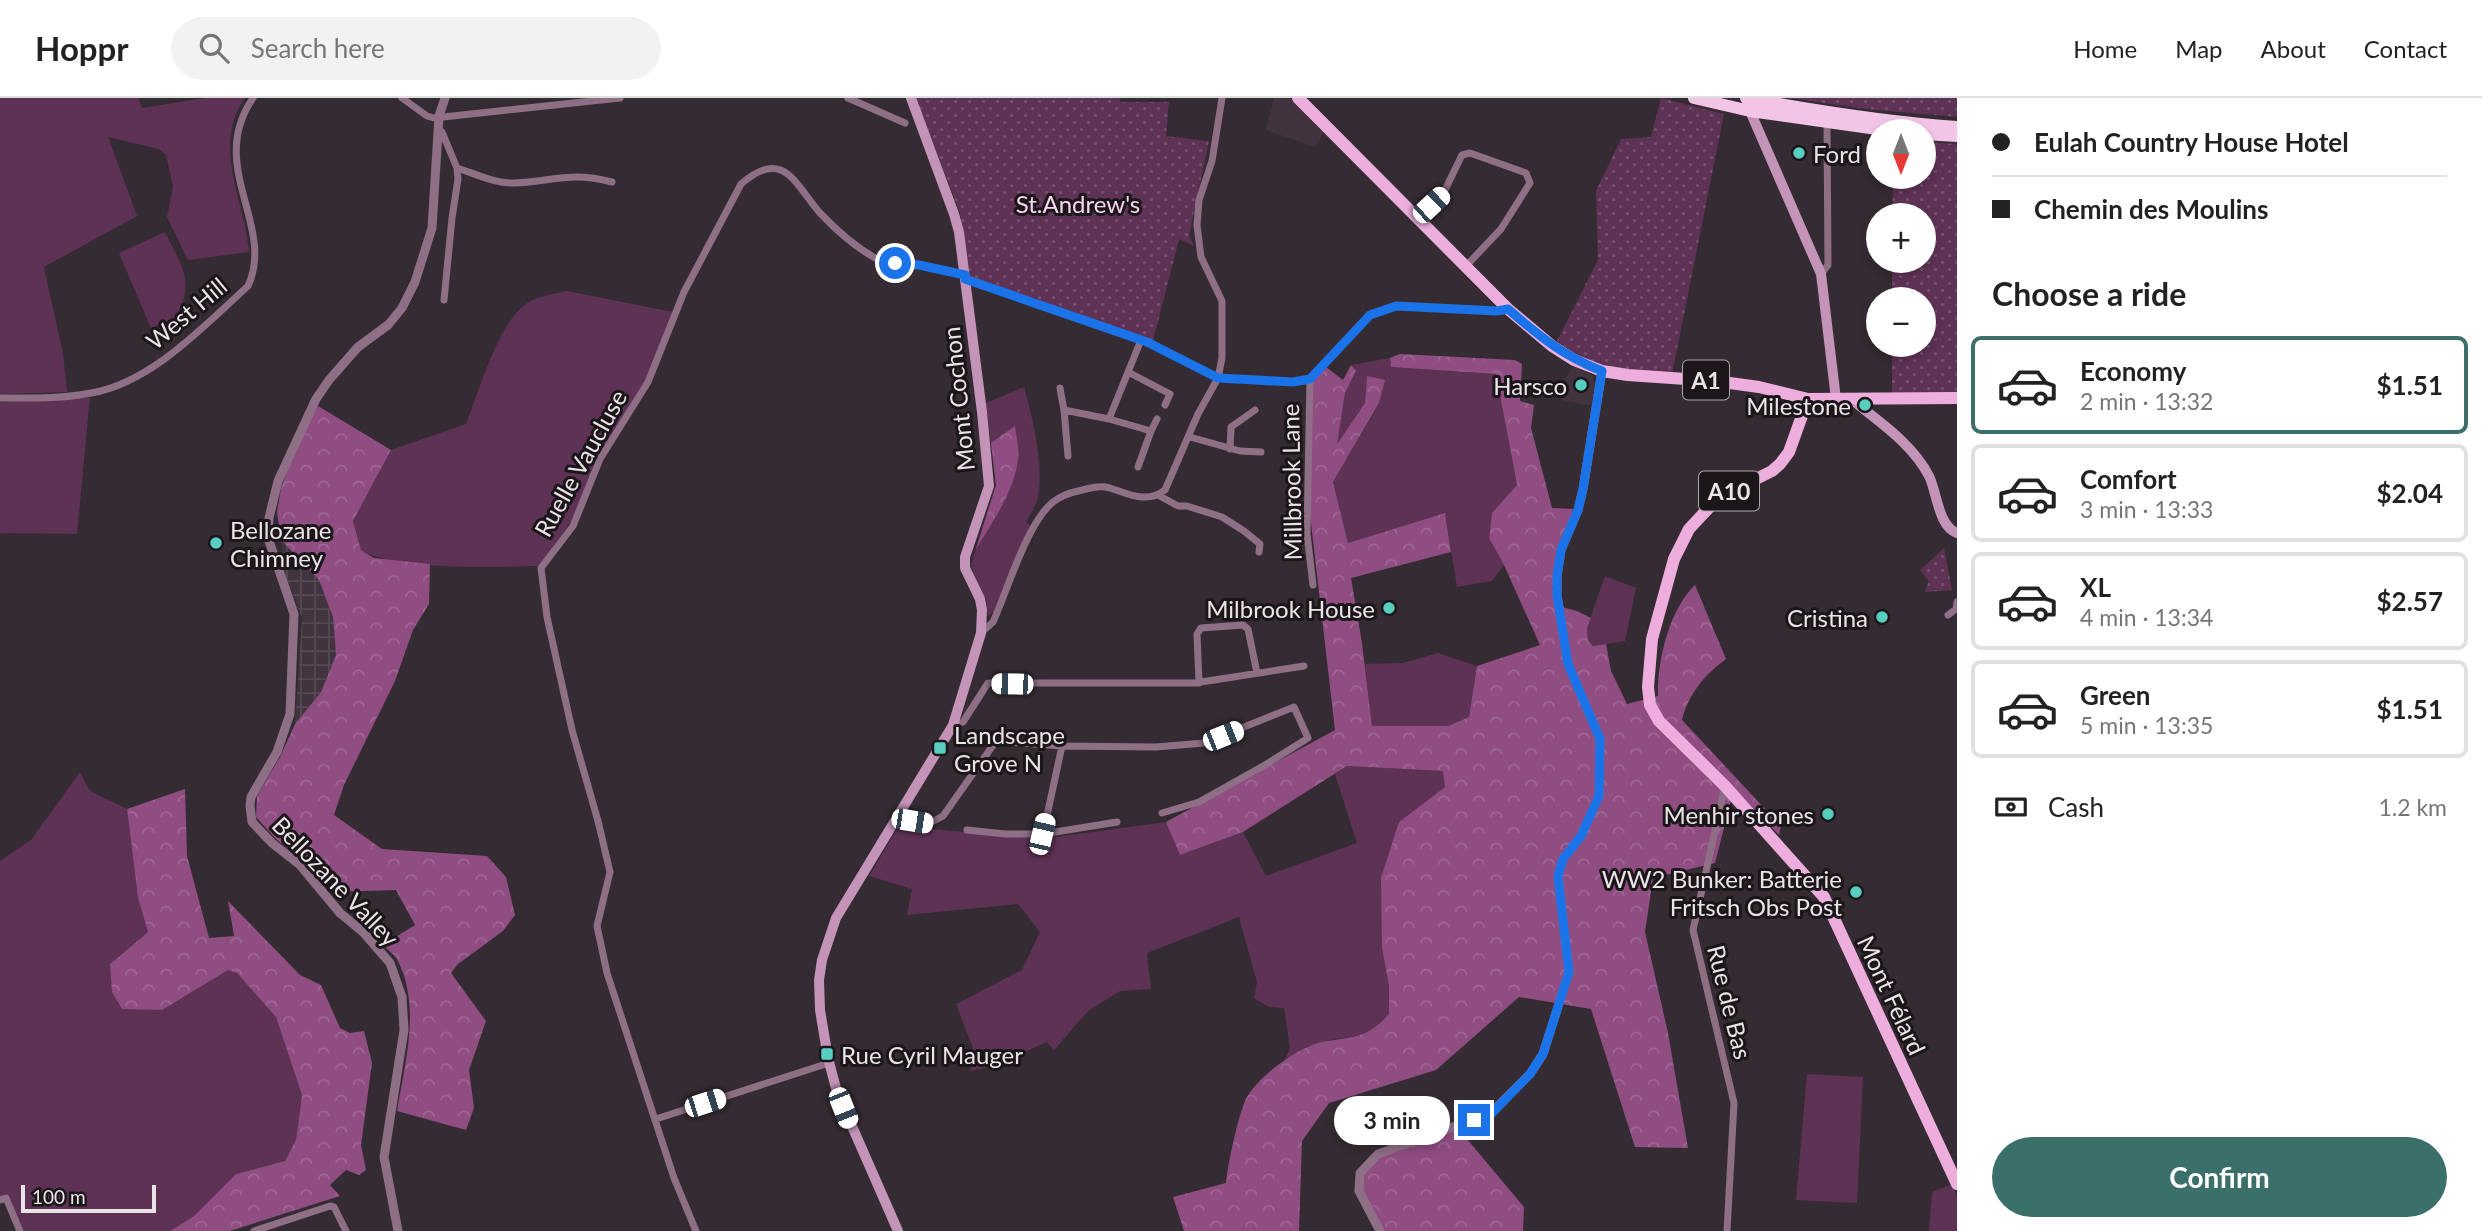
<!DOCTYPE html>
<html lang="en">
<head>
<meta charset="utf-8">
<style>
  :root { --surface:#fff; --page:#f2f2f2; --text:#222; --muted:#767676; --line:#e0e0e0; --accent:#3a6f6a }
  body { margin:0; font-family:Lato,sans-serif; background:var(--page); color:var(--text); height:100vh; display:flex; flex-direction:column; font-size:26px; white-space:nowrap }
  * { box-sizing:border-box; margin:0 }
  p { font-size:23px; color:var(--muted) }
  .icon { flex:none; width:38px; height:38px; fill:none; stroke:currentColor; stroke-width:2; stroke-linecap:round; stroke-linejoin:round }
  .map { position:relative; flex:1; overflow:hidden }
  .details { display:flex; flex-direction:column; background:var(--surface); width:525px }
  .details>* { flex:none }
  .banner { display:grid; align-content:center; height:154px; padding:0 35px; background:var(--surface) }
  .needle { width:46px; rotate:180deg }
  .buttons { position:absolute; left:1866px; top:21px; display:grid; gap:14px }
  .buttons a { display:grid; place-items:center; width:70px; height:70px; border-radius:50%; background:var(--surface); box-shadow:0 4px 10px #0003; font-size:35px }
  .scale { position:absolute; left:21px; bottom:18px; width:135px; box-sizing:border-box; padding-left:7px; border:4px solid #eae4e8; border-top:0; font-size:19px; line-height:24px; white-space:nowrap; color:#eae4e8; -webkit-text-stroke:5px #1a1619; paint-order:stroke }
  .end { position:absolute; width:32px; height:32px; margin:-16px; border:9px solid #1a73e8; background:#fff; box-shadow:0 0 0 4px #fff }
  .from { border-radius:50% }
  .bubble { position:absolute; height:49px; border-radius:24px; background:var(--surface); box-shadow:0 4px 10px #0003; font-size:23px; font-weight:700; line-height:49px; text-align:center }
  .car { position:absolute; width:21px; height:42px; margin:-21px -10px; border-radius:9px; box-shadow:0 0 5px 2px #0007; background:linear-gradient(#fff 24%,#345 0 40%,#fff 0 76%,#345 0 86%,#fff 0) }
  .banner b { display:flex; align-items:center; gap:24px; height:66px; font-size:26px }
  .banner b+b { border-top:2px solid var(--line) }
  .banner i { width:18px; height:18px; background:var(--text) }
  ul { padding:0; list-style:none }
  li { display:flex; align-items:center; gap:21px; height:98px; margin:0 14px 10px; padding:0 21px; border:4px solid var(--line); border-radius:10px }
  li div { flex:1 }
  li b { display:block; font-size:26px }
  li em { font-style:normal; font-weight:700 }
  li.selected { border-color:var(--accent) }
  li>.icon { width:63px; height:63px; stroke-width:1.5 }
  h2 { padding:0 35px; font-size:32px; line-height:84px }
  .pay { display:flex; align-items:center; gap:18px; height:77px; padding:0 35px; font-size:26px }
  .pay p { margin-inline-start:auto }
  .primary-button { display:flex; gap:14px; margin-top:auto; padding:14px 35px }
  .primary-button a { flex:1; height:80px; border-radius:42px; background:var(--accent); color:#fff; font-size:28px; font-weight:700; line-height:80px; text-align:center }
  header { display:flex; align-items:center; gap:42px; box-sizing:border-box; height:98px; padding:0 35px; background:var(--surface); border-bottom:2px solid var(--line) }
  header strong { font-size:33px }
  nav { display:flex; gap:38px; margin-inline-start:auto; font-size:24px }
  .search { width:490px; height:63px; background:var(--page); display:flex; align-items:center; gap:18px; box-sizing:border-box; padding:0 24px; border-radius:38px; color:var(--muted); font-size:26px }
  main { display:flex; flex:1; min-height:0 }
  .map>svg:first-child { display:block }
</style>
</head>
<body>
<header>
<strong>Hoppr</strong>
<div class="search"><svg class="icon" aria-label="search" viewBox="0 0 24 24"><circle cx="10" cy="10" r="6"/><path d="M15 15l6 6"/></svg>Search here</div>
<nav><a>Home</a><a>Map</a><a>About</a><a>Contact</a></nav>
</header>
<main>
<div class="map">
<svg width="1957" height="1133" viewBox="0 0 1957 1133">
  <defs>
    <pattern id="industrial-grid" width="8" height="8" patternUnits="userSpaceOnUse" patternTransform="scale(1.75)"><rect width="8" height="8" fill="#42343e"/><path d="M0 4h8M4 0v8" fill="none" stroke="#544851"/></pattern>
    <pattern id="forest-crowns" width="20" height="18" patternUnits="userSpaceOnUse" patternTransform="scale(1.75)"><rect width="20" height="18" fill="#8f4d82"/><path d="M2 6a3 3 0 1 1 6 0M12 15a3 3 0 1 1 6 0" fill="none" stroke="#9f6694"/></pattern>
    <pattern id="park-dots" width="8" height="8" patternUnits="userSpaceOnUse" patternTransform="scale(1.75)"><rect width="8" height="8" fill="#5e3255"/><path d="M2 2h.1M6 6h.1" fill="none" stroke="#75506d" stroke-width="1.8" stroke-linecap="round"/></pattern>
  </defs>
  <rect width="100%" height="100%" fill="#352c33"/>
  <!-- built -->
  <path fill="#42343e" d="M1274 0H1290L1323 35 1315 49 1266 32Z
    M1573 268 1593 278 1595 287 1591 308 1562 302 1566 280Z"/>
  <!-- industrial -->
  <path fill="url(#industrial-grid)" d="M281 442 319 482 333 519 336 557 321 594 295 626 302 520 285 477Z"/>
  <!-- grass -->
  <path fill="#5e3255" d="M0 0H138L142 10 205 0H245C211 47 245 104 249 154L188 162 167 119 173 89 166 57 159 51 108 39 137 118 44 169 63 256 67 294 0 296Z
    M165 134C182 169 196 183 175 220L151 230 119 155Z
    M567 193 673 214 646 283 594 364 585 393 570 425 539 468C495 468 398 474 361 452L353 423 391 352 466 326C479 294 498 225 526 206 537 198 554 196 567 193Z
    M1390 260 1391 269 1496 276 1517 387 1492 415 1489 440 1504 467 1492 483 1457 489 1445 415 1348 445 1333 384 1379 306 1367 279 1365 305 1336 347 1345 295 1356 273 1351 267Z
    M1024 289C1033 321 1044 367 1038 399 1036 408 1030 417 1026 424L1031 428 993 514 988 518 986 501 977 486 971 466 996 387 986 305Z
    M90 299 77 436 0 435V304Z
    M1605 478 1636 490 1625 543 1593 548 1588 543 1587 530Z
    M1438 555 1477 568 1469 619 1448 628 1372 629 1365 566 1403 565Z
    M1347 668 1444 673 1445 689 1399 724 1382 850 1389 888V916C1361 946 1351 935 1319 945 1306 949 1295 956 1284 964L1290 950 1284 910 1269 909 1254 900 1257 884 1239 819 1147 855 1151 891 1120 893 1088 913 1054 952 1047 944 993 968 970 973 973 950 956 906 1022 872 1040 834 1018 806 907 817 912 791 869 778 899 728 1041 741 1166 724 1189 754 1243 734 1266 778 1357 745 1335 676Z
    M80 674 90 693 127 711 138 800 148 834 110 866 162 911 228 871 237 875 276 919 302 997 296 1043 285 1063 236 1076 194 1118 170 1133H24L8 1097 0 1098V763L31 742Z
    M1807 976 1863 979 1857 1105 1796 1102Z
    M1952 1086 1957 1098V1133H1929L1932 1094Z"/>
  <!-- forest -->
  <path fill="url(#forest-crowns)" d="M1400 256 1515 262 1522 266 1520 303 1534 307 1531 330 1552 410 1573 411 1557 463 1552 492 1562 509 1577 513 1591 520 1587 530 1588 543 1593 548 1606 546 1611 573 1627 606 1658 598C1657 563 1669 512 1695 487L1726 561C1705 576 1688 597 1682 622L1781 728 1779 737 1734 691 1715 765 1653 780 1645 834 1668 935 1688 1050 1635 1049 1591 911 1519 899 1436 972 1329 1005 1302 1043 1299 1133H1184L1173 1099 1226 1085C1227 1069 1239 1014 1246 1001 1257 979 1298 949 1322 944 1353 938 1365 942 1389 916V888L1382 850 1381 780 1399 724 1445 689 1443 673 1347 668 1243 734 1180 757 1166 724 1335 632 1308 399 1313 284 1326 269 1343 282 1351 267 1356 273 1345 295 1337 346 1365 305 1367 278 1385 282 1379 305 1333 384 1348 445 1445 415 1451 454 1351 480 1362 545 1372 628H1448L1469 619 1477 568 1540 547 1504 467 1489 440 1492 415 1517 387 1496 276 1391 269 1390 260Z
    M318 308 391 352 353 423 361 452 374 460 430 466 429 506 413 532 395 583 344 687 334 717 382 751 487 758 506 779 515 817 503 833 458 866 451 875 486 923 469 972 474 1010 466 1032 397 1013C405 965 421 909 398 863 395 857 388 852 383 847L415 827 396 792 331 794 303 763 275 740 256 719 257 698 280 659 295 626 321 594 336 557 333 519 319 482 281 442 277 414 281 390 295 351Z
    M1015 328C1016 339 1020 351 1018 361 1015 392 992 425 976 451L996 387 991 345Z
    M185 691 187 758 209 840 234 838 228 803 300 877 321 887 340 930 350 935 364 933 372 965 361 1047 366 1072 359 1077 346 1072 330 1087 340 1098 230 1133H170L194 1118 236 1076 285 1063 296 1042 302 997 276 919 237 875 228 872 162 912 122 911 112 894 110 866 148 834 138 800 127 711Z
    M1456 1028 1524 1109 1523 1133H1380L1359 1093 1360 1075 1378 1056Z"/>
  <!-- park -->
  <path fill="url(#park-dots)" d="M916 0H1120V4H1169L1166 38 1209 43 1191 128 1189 138 1194 148 1179 141 1153 243 970 179 960 115Z
    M1661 0 1724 16 1672 276 1616 271 1584 262 1557 243 1598 162 1596 93 1621 41 1651 39Z
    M1789 0H1957V19L1866 11Z
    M1923 44 1957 46V295L1892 297V247H1923V201H1892V163H1923V117H1892L1893 79H1923Z
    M1944 450 1952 492 1925 494 1929 483 1920 472Z"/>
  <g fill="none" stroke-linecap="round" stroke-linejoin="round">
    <!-- minor -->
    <path stroke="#8e6f86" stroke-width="7" d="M402 0 427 18 434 20 620 0
      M848 0 905 25
      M438 32 442 34 457 70 458 81 452 120 444 202
      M457 70C476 76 496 86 515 85 554 83 571 73 612 84
      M1418 120 1444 94 1462 57 1470 55 1526 75 1530 85 1501 131 1466 168
      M1821 176 1828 167 1827 26
      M965 181 1147 244 1218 280 1293 284 1310 281 1370 217 1396 208 1497 213 1508 211
      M1128 274 1170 296 1165 307
      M1310 281 1307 436 1313 487
      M1060 290 1064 312
      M0 300C30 300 61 301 91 295 151 285 205 227 248 188 276 128 206 68 253 0
      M1109 321 1151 333 1138 369
      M1151 333 1157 321
      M1190 339 1240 353 1261 354
      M1230 351 1231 329 1255 312
      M1068 358 1064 312 1109 321 1141 242
      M1158 397 1178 408H1187L1222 419 1244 433 1260 446 1259 454
      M1948 517 1956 511 1957 504
      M981 535 993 524C1008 491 1027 425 1053 404 1061 398 1069 395 1078 393 1089 390 1099 387 1110 390 1129 396 1147 406 1165 392L1198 316 1218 280 1222 260V203L1201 159 1197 127 1199 102 1212 63 1222 0
      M1199 585 1197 536 1201 530 1243 527 1248 531 1257 575
      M953 627 963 624 988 585H1195L1304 568
      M1725 688 1693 832 1734 1005 1727 1133
      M897 721 928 726 943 718 996 643 1062 648 1156 649 1204 645 1294 609 1308 640 1265 667 1199 704 1162 715
      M967 732 1005 736H1043L1117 724
      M1043 736 1062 648
      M656 1021 829 965
      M0 1102 6 1100 20 1133
      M254 1133 330 1108 334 1109 346 1133
      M696 1133 674 1080 607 875 597 828 610 774 598 723 572 632 547 519 541 470 573 428 600 361 648 284 684 194 741 86C784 48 796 88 820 115 836 132 854 148 875 160 887 167 903 165 917 167 933 169 949 174 965 177"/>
    <!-- tertiary -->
    <path stroke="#8e6f86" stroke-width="9" d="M398 1133 384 1059 404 932 402 899 390 865 363 834 340 815 300 767 272 745 252 724 250 708 251 699 277 654 290 616 294 516 268 440 269 420 278 383 316 301 329 282 358 249 388 227 402 210 415 184 432 130 439 18 445 0
      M1380 1133 1359 1093 1360 1075 1378 1056 1491 1015 1530 976 1543 956 1569 874 1558 778 1563 761 1581 738 1599 698 1600 641 1568 566 1557 497V478L1561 452 1578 412 1583 391 1602 273"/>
    <!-- secondary -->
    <path stroke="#c493b8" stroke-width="10" d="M1750 13 1821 176 1836 301
      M1851 301C1879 324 1912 345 1929 378 1937 394 1938 428 1957 435
      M898 1133 837 994 828 960 820 912 819 882 822 862 836 820 953 627 981 535 982 512 980 501 965 470V459L989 388 982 314 959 134 954 116 911 0"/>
    <!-- primary -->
    <path stroke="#edaede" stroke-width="12" d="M1298 0 1508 211 1552 248 1574 262 1602 273 1628 277 1715 283 1759 289 1808 301 1957 300
      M1808 301 1789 354 1780 366 1772 373 1718 400 1689 431 1674 461 1652 541 1648 589 1650 607 1659 623 1725 688 1824 799 1957 1086"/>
    <!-- trunk -->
    <path stroke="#f2c4e6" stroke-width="12" d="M1694 0 1750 13 1891 33
      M1746 0C1816 13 1886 24 1957 29
      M1923 36 1957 38"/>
  </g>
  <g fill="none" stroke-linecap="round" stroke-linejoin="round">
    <!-- route -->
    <path stroke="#1a73e8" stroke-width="9" d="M895 165 919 167 965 177V181L1147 244 1218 280 1293 284 1310 281 1370 217 1396 208 1497 213 1508 211C1539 238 1563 258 1602 273L1583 391 1578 412 1561 452 1557 478V497L1568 566 1600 641 1599 698 1581 738 1563 761 1558 778 1569 874 1543 956 1530 976 1491 1016 1474 1022"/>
  </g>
  <!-- markers -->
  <g fill="#58cec1" stroke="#1a1619" stroke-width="2.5">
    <circle cx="1799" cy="55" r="7"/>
    <circle cx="1581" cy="287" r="7"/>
    <circle cx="1865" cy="307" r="7"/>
    <circle cx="216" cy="445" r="7"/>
    <circle cx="1389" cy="510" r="7"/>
    <circle cx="1882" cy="519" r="7"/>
    <rect x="933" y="643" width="14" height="14" rx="3.5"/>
    <circle cx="1828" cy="716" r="7"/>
    <circle cx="1856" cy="794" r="7"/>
    <rect x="820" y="949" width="14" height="14" rx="3.5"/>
  </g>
  <g text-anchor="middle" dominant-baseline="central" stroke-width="6" stroke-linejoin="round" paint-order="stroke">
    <!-- shield labels -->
    <g fill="#1a1619" stroke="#aca6aa" stroke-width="2">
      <rect x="1683" y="262.5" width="46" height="39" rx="5"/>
      <rect x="1699" y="373.5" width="60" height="39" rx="5"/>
    </g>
    <g font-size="23" font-weight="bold" fill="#eae4e8">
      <text x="1706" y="282">A1</text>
      <text x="1729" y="393">A10</text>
    </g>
    <!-- poi labels -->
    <g font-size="24" fill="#eae4e8" stroke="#1a1619" text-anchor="end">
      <text x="1813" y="55" text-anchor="start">Ford</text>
      <text x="1567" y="287">Harsco</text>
      <text x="1851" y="307">Milestone</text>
      <text x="230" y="431" text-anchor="start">Bellozane<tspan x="230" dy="28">Chimney</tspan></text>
      <text x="1375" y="510">Milbrook House</text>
      <text x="1868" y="519">Cristina</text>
      <text x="954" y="636" text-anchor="start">Landscape<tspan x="954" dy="28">Grove N</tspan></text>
      <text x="1814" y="716">Menhir stones</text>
      <text x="1842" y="780">WW2 Bunker: Batterie<tspan x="1842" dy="28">Fritsch Obs Post</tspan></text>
      <text x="841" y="956" text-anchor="start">Rue Cyril Mauger</text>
    </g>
    <!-- park labels -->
    <g font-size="24" fill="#fad4f0" stroke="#1a1619">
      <text x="1078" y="105">St.Andrew's</text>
    </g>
    <!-- street labels -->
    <g font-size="24" fill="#eae4e8" stroke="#1a1619">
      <text transform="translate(186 215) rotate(-40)">West Hill</text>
      <text transform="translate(958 301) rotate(-96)">Mont Cochon</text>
      <text transform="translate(580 365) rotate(-61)">Ruelle Vaucluse</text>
      <text transform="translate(1291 384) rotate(-91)">Millbrook Lane</text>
      <text transform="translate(336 783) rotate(46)">Bellozane Valley</text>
      <text transform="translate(1892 897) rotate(65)">Mont Félard</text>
      <text transform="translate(1730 904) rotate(76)">Rue de Bas</text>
    </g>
  </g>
</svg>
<div class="buttons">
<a><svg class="needle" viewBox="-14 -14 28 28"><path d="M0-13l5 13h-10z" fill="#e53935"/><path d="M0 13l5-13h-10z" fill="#767676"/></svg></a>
<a>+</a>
<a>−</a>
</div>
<div class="scale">100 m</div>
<i class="end from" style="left:895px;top:165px"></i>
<i class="end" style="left:1474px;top:1022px"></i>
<div class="bubble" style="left:1334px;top:998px;width:116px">3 min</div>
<i class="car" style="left:1431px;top:107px;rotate:47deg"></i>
<i class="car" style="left:1012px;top:586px;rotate:271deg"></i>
<i class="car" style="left:1223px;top:638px;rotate:68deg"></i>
<i class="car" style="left:912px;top:723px;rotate:99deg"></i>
<i class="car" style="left:1042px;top:736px;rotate:13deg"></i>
<i class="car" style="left:705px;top:1005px;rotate:72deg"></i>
<i class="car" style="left:843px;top:1010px;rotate:158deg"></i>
</div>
<section class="details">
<div class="banner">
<b><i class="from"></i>Eulah Country House Hotel</b>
<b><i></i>Chemin des Moulins</b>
</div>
<h2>Choose a ride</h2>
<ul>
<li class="selected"><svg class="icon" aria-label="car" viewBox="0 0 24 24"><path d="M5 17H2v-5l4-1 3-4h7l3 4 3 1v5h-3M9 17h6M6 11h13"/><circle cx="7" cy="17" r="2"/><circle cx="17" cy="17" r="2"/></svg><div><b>Economy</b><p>2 min · 13:32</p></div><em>$1.51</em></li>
<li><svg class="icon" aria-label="car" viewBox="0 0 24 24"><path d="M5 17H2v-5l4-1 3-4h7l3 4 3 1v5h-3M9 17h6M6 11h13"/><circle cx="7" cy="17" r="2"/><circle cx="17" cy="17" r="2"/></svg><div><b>Comfort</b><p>3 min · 13:33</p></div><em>$2.04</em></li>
<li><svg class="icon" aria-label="car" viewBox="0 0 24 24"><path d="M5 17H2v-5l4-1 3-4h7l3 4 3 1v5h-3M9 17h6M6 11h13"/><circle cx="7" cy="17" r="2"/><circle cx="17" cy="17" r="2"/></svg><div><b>XL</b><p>4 min · 13:34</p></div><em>$2.57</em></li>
<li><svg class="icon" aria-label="car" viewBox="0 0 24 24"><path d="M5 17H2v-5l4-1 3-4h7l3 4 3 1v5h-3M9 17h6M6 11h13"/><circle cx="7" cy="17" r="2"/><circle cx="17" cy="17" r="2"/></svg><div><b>Green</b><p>5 min · 13:35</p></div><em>$1.51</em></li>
</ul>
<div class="pay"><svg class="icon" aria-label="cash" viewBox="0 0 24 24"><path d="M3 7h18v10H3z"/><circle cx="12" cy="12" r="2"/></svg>Cash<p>1.2 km</p></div>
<div class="primary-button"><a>Confirm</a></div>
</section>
</main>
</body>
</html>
